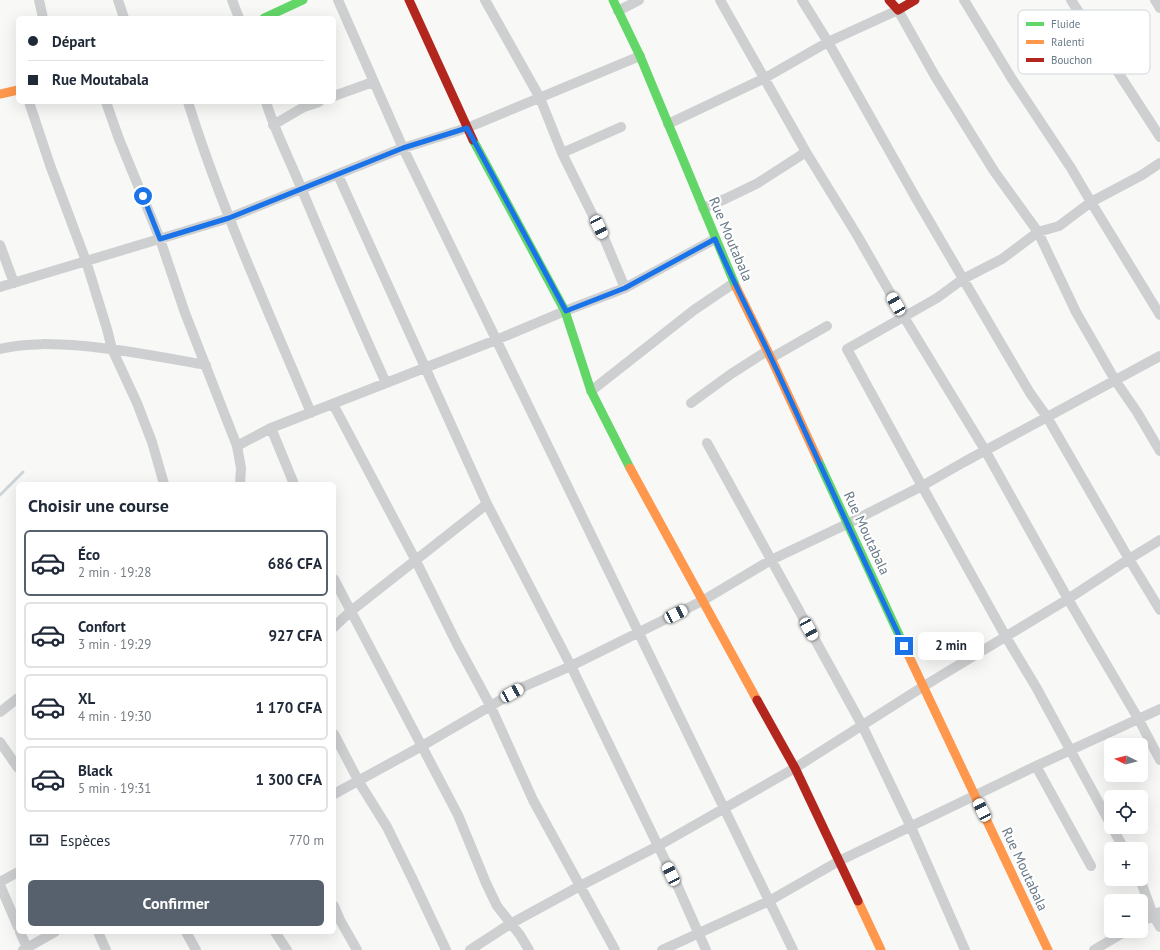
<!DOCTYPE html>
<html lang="fr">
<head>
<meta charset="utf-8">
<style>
  :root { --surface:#fff; --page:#f2f2f3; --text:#1f2937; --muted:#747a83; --line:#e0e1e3; --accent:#56616d }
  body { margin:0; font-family:"PT Sans",sans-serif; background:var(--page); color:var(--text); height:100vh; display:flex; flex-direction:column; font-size:15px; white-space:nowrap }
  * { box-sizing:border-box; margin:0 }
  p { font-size:13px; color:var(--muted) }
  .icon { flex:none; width:22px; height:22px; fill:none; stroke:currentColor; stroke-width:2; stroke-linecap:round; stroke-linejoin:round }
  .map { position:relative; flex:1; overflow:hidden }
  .drawer { position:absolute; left:16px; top:482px; width:320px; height:452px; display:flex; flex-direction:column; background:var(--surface); border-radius:6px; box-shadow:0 4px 16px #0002 }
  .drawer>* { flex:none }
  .guide { position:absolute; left:16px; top:16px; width:320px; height:88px; border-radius:6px; box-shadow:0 4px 16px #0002; display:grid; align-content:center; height:88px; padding:0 12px; background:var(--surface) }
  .needle { width:26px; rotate:276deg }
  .tools { position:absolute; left:1104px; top:738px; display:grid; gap:8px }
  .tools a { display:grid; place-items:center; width:44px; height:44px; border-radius:6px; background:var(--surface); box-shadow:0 4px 16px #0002; font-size:20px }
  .end { position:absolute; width:18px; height:18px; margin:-9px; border:5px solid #1a73e8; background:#fff; box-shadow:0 0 0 2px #fff }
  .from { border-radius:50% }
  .bubble { position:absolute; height:28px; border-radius:6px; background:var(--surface); box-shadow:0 4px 16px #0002; font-size:13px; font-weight:700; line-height:28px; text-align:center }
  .car { position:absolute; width:12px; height:24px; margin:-12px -6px; border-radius:5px; box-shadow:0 0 3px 1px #0007; background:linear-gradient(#fff 24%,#345 0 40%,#fff 0 76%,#345 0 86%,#fff 0) }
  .guide b { display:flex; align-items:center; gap:14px; height:38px; font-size:15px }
  .guide b+b { border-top:1px solid var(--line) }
  .guide i { width:10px; height:10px; background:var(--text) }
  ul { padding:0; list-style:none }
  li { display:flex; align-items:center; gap:12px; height:66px; margin:0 8px 6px; padding:0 4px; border:2px solid var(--line); border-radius:6px }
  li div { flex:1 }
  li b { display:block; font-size:15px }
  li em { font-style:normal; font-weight:700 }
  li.selected { border-color:var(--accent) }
  li>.icon { width:36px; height:36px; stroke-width:1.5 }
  h2 { padding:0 12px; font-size:18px; line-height:48px }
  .pay { display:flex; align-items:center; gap:10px; height:44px; padding:0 12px; font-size:15px }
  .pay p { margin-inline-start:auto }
  .cta { display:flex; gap:8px; margin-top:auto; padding:8px 12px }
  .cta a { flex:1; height:46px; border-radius:6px; background:var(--accent); color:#fff; font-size:16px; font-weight:700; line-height:46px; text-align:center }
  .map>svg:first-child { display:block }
</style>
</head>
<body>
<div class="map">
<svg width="1160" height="950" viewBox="0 0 1160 950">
  <rect width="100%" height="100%" fill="#f8f8f7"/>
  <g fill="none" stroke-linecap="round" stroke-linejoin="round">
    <!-- stream -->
    <path stroke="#cdd5d8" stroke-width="3" d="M0 495 23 472"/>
    <!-- street -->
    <path stroke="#cecfd0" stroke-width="10" d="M39 0 43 18
      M118 0 124 18
      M232 0 239 18
      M338 0 403 148 793 950
      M485 0 540 98 562 153 605 240 625 288
      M720 0 806 152 857 235 904 317 985 450 1068 599 1139 720 1160 760
      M802 0 828 42 917 200 1007 354 1030 393 1047 417 1129 559 1160 610
      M964 0 1012 79 1071 168 1091 202 1160 315
      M1071 0 1160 137
      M1155 0 1160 8
      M618 11 639 0
      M334 96 373 82
      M29 102 50 165 86 261 107 329 112 349 137 403 152 442 164 484
      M106 102 119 139 160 239 185 313 237 446 241 468 240 484
      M188 102C221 208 268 310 311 413
      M266 102C275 132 290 160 302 190 329 254 357 319 386 383
      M668 124 765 78 828 42 898 10 935 76 994 171 1038 232 1076 312 1115 380 1137 412 1160 451
      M273 125 304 107 319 102
      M562 153 621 127
      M338 175 487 504 571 666 678 887 706 950
      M703 208 725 199 758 183 806 152
      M0 245 14 283
      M0 287 229 218 403 148 467 128 640 56
      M0 349C28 342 56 344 85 346 126 350 166 358 206 365
      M771 358 827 326
      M591 391 694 310 734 283
      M691 403 731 374 767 351
      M333 404 415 559 457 644 490 705 533 800 615 950
      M271 428 294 484
      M707 443 862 725 911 827 965 950
      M237 446 271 428 496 340 565 311 625 288 715 239
      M334 579 458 815 486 883 497 906 520 935 529 950
      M334 627 351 611 487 504
      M0 712 18 698
      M334 734 359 782 387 827 412 878 446 950
      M0 742 18 768
      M1036 766 1091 866
      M334 794 422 746 523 687 571 666 702 601 771 560 847 524 922 486 964 462 1160 356
      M1111 825 1036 687 1006 637 922 486 847 349 937 298 963 279 1002 259 1038 232 1059 226 1091 202 1142 175 1160 163
      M1112 827 1124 849
      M1140 879 1153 915 1160 927
      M0 882 18 872
      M0 885 18 927
      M334 906 340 920 357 950
      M1141 922 1160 912
      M20 932 28 950
      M98 932 106 950
      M186 932 196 950
      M275 932 287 950
      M23 950 55 932
      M470 950 510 924 580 886 658 846 795 768 924 686 1068 599 1129 559 1160 540
      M662 950 769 901 839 861 1036 766 1160 709
      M1094 950 1126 931"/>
    <!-- fast -->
    <path stroke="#63d668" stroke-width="9" d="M613 0 640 56 736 287
      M264 18 303 0
      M473 140 565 311 591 391 630 468
      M818 460 906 650"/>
    <!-- slow -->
    <path stroke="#ff974d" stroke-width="9" d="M0 94 18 90
      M736 287 771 358 818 460
      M630 468 757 700
      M906 650 1048 950
      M858 901 881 950"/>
    <!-- jam -->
    <path stroke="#b3261e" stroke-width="9" d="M409 0 473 140
      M889 0 898 10 915 0
      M757 700 795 768 858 901"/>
  </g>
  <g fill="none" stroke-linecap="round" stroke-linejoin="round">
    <!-- route -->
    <path stroke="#1a73e8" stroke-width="5" d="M143 196 160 239 229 218 403 148 467 128 566 311 625 288 715 239C732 280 753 319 772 360 816 455 859 551 904 646"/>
  </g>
  <g text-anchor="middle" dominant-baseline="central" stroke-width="4" stroke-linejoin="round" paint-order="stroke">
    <!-- street labels -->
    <g font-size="14" fill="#677987" stroke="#fff">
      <text transform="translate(731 239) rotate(67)">Rue Moutabala</text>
      <text transform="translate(867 533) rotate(65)">Rue Moutabala</text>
      <text transform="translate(1025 869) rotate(65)">Rue Moutabala</text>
    </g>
  </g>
  <!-- legend -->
  <rect x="1018" y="10" width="132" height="64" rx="6" fill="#fff" stroke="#d1d7db" stroke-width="1"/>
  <rect x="1026" y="22" width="18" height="4" fill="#63d668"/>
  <rect x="1026" y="40" width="18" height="4" fill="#ff974d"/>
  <rect x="1026" y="58" width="18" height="4" fill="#b3261e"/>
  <g font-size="11" fill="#677987">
    <text x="1051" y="28">Fluide</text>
    <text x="1051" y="46">Ralenti</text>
    <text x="1051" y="64">Bouchon</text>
  </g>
</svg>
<div class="tools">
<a><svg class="needle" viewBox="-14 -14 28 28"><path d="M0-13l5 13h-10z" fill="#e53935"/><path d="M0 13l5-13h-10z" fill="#747a83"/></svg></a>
<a><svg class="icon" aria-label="locate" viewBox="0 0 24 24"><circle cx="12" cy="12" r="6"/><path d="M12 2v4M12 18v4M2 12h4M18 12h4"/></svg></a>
<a>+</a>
<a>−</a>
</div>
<i class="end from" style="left:143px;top:196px"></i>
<i class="end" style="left:904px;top:646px"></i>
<div class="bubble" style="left:918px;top:632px;width:66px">2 min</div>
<i class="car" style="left:599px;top:227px;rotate:154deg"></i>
<i class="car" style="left:896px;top:304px;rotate:330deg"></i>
<i class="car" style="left:676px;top:614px;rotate:63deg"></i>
<i class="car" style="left:809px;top:629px;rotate:151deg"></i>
<i class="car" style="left:512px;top:693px;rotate:61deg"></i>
<i class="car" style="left:982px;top:810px;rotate:334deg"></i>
<i class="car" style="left:671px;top:874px;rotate:334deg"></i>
<div class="guide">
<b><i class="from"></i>Départ</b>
<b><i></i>Rue Moutabala</b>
</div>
<section class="drawer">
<h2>Choisir une course</h2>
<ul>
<li class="selected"><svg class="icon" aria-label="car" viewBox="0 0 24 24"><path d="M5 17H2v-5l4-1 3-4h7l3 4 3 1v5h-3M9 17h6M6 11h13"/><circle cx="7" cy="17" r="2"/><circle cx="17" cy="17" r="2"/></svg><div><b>Éco</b><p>2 min · 19:28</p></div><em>686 CFA</em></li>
<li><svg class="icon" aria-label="car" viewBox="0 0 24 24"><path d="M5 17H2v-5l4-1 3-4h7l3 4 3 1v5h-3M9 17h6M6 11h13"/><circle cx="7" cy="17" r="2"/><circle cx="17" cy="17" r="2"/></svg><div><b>Confort</b><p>3 min · 19:29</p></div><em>927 CFA</em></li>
<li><svg class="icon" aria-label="car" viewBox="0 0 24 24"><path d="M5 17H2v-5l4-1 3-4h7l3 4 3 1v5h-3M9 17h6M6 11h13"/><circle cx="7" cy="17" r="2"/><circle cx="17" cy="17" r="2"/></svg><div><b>XL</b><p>4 min · 19:30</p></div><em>1 170 CFA</em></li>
<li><svg class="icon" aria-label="car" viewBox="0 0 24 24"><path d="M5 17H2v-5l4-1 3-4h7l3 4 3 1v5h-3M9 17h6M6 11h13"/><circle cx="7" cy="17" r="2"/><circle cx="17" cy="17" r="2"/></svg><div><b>Black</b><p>5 min · 19:31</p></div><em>1 300 CFA</em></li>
</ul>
<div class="pay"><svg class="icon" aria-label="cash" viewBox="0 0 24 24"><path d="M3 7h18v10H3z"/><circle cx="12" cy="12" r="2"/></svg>Espèces<p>770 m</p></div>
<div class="cta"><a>Confirmer</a></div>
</section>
</div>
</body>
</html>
